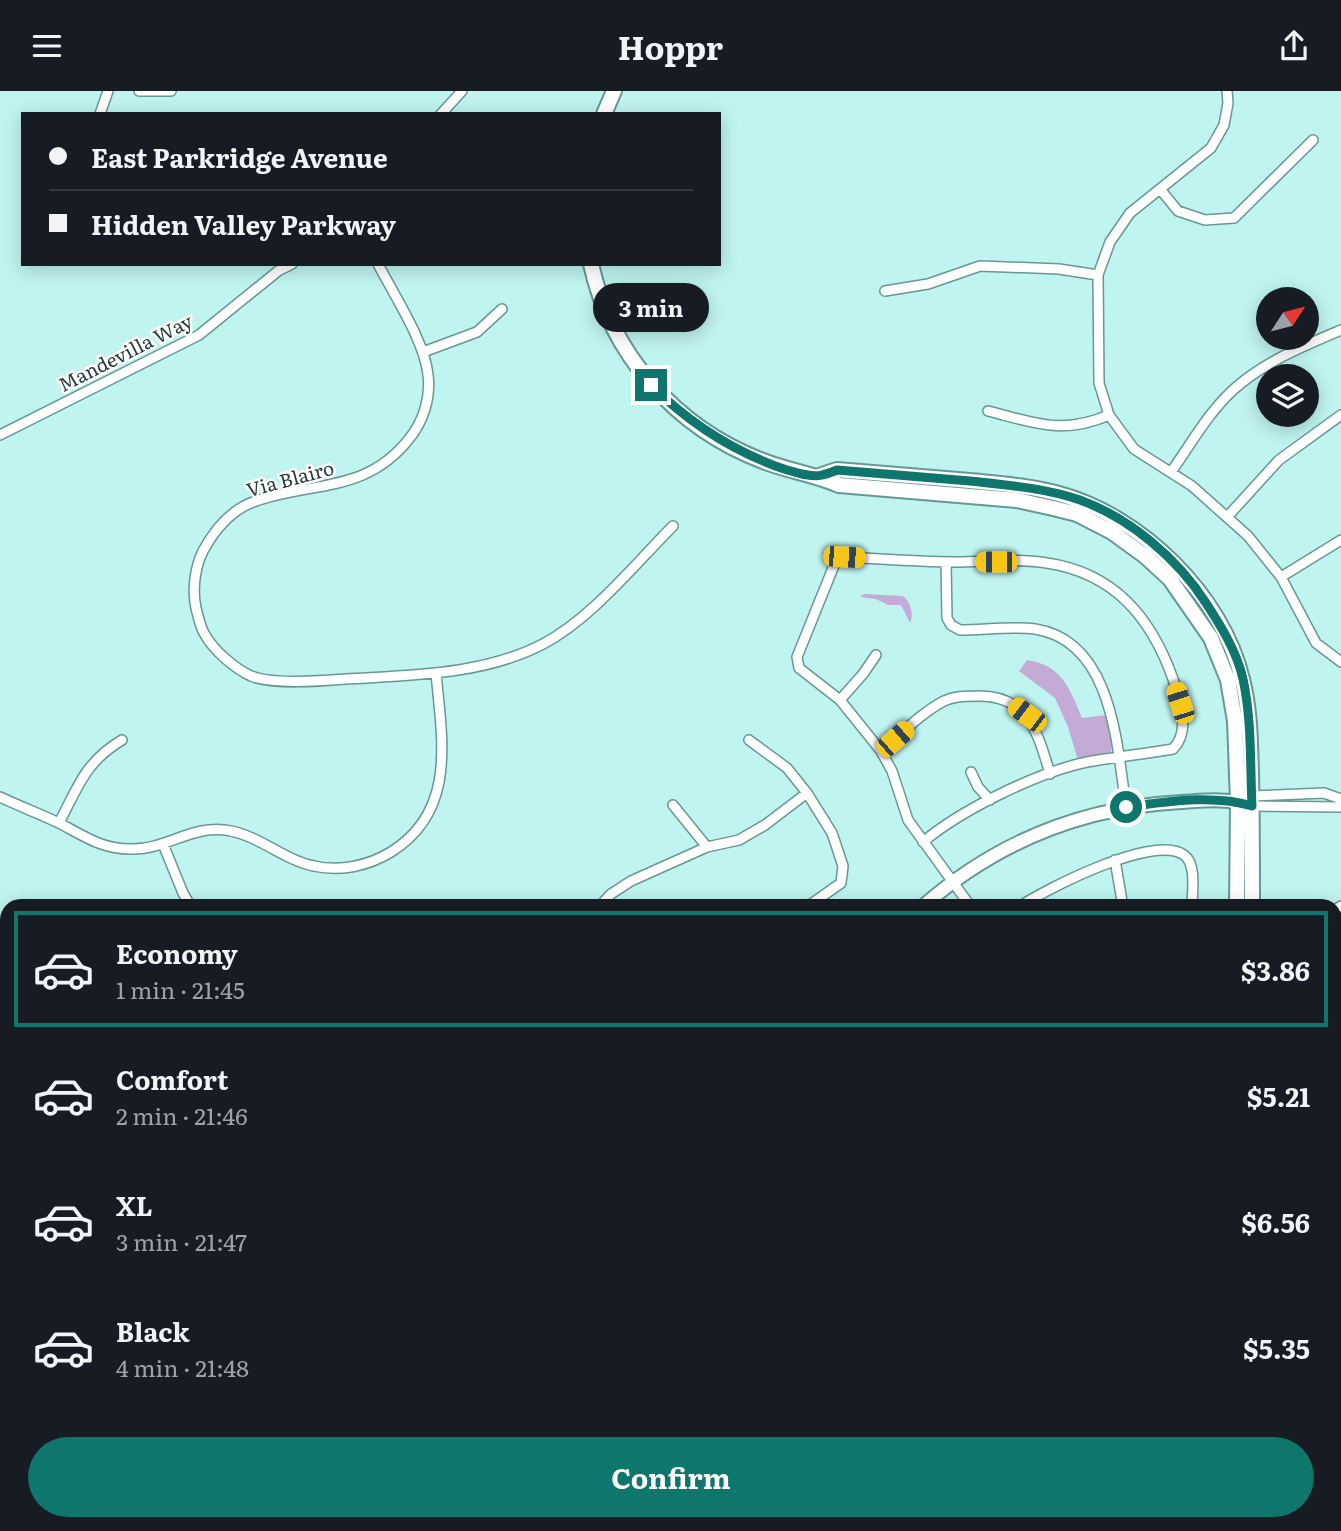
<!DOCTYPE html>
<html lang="en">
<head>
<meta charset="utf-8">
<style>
  :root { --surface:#171b24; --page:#242831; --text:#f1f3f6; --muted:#9ea1a6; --line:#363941; --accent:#0f766e }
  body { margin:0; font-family:Literata,serif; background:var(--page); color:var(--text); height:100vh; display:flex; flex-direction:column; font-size:26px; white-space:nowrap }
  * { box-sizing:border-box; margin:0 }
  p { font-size:23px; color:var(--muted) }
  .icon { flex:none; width:38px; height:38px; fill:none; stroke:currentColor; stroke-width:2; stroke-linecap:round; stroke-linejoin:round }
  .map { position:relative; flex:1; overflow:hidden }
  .panel { position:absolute; left:0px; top:808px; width:1342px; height:632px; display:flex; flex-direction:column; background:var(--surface); border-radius:21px 21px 0 0; box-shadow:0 4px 18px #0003 }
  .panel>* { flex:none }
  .hud { position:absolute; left:21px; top:21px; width:700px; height:154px; border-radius:0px; box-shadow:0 4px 18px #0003; display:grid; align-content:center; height:154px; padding:0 28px; background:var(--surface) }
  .needle { width:46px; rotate:54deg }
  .tools { position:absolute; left:1256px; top:196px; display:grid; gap:14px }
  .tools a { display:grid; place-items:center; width:63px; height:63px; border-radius:50%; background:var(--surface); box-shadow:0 4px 18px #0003; font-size:35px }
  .end { position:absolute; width:32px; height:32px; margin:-16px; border:9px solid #0f766e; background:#fff; box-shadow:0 0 0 4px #fff }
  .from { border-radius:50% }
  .bubble { position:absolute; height:49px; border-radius:24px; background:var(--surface); box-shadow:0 4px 18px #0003; font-size:23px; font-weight:700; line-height:49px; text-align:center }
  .car { position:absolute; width:21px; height:42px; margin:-21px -10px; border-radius:9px; box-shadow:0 0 5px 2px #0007; background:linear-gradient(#f5c518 24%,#345 0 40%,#f5c518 0 76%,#345 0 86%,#f5c518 0) }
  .hud b { display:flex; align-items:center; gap:24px; height:66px; font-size:26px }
  .hud b+b { border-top:2px solid var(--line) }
  .hud i { width:18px; height:18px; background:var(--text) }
  ul { padding:12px 0 0; list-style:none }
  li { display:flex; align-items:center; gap:21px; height:116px; margin:0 14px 10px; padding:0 14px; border:4px solid transparent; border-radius:0px }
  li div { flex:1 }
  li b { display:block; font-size:26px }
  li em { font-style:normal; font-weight:700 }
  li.on { border-color:var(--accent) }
  li>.icon { width:63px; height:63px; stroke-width:1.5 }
  .cta { display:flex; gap:14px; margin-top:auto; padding:14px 28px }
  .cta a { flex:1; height:80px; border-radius:42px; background:var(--accent); color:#fff; font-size:28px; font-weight:700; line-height:80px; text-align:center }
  header { display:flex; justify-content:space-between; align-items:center; height:91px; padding:0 28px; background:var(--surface); font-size:32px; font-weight:700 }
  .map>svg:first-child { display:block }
</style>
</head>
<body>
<header><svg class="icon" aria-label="menu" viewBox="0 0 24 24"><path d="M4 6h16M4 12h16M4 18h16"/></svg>Hoppr<svg class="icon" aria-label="share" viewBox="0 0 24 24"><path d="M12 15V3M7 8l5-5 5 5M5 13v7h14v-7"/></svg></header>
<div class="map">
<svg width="1341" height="1440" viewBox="0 0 1341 1440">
  <rect width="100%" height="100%" fill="#bff4f1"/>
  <!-- green -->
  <path fill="#c4abd6" d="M864 503 903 505C911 511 914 524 910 532L901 514H888L876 508 860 506Z
    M1027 569C1062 574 1070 598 1082 627L1106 624 1112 656 1111 661 1078 669 1068 636 1055 607 1019 580Z
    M7 1057V1433H276L269 1440H0V1059Z
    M301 1433H359L368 1440H295Z
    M559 1433H730L741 1440H570Z"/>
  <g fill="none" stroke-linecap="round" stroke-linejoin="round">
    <!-- minor casing -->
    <g stroke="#669895" stroke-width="12">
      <path id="minor" d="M139 0H171
        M1227 0 1228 12 1224 34 1211 57 1130 122 1110 151 1098 184 1099 292 1109 324 1134 358 1192 395 1248 445 1281 486 1316 552 1341 571
        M100 23 108 0
        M441 23 462 0
        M1160 98 1178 120 1205 129 1234 127 1313 49
        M378 173C394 204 425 251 428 284 431 307 423 331 409 348 366 402 315 390 256 410 231 418 215 438 203 460 195 476 192 499 196 517 198 525 200 535 204 542 213 559 234 577 251 585 272 594 322 590 346 588 411 584 484 584 543 553 592 527 634 474 673 435
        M885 200 928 193 980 175 1059 178 1098 184
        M423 261 477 241 502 218
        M988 320C1035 332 1063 344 1109 324
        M0 344 199 244 278 180 292 173
        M1171 381C1191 353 1208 322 1233 299 1264 271 1303 255 1341 239
        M1228 425 1279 369 1341 324
        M946 471 947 527 951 534 960 539C984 539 1011 535 1035 538 1113 550 1117 655 1126 716
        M1281 486 1341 449
        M840 609 863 583 876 564
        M749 649 787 677 807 702 832 742 843 775 841 792 807 816
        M881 660C901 643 921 622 944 610 954 605 966 605 976 605 1028 603 1038 642 1050 683
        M971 681 978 696 990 709
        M1252 705 1324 702 1341 708
        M0 706C19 715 40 723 59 732 84 745 103 759 133 758 168 758 194 732 231 740 261 746 284 769 314 775 340 781 368 775 391 761 457 720 442 649 436 582
        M673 714 707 756
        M1252 715 1341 716
        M59 732C78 696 85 671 122 649
        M923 751C961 719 1038 681 1087 671 1115 666 1144 663 1173 658 1191 640 1180 610 1173 588 1151 526 1114 482 1047 472 1018 467 985 471 956 471 919 471 881 468 844 466L835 472 797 566 799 577 840 609 881 660 892 680 908 729 971 816
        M163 753 183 802 191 816
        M1115 769 1123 816
        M599 816 611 803 631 790 707 756 739 749 765 734 807 702
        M1019 816C1046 798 1155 742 1184 764 1197 773 1192 802 1192 816
        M1336 818 1341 815
        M1335 1175 1341 1168
        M1335 1257 1341 1262
        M1335 1285 1341 1280
        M460 1433 472 1440
        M816 1433 822 1440
        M278 1440 285 1433
        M1022 1440 1026 1433
        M1157 1440 1162 1433
        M1320 1440 1331 1433"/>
    </g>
    <!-- secondary casing -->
    <g stroke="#669895" stroke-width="16">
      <path id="secondary" d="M922 816C996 751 1083 716 1181 711 1201 710 1225 707 1245 713
        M0 1036 7 1034"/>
    </g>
    <!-- primary casing -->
    <g stroke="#669895" stroke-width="18">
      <path id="primary" d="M604 23 614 0
        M591 173C611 264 676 337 763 370 788 380 814 383 839 394L1017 409 1053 417 1077 423 1112 441 1145 465 1170 488 1211 547 1228 589 1235 630 1238 711 1237 816
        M819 385 837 379C881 383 926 386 970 390 1000 393 1030 395 1059 403 1141 425 1222 504 1242 588 1250 619 1250 650 1251 683 1252 727 1252 771 1252 816
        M1335 1018 1341 1023
        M1335 1036 1341 1041"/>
    </g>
    <!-- minor -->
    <use href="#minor" stroke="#fff" stroke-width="9"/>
    <!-- secondary -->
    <use href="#secondary" stroke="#fff" stroke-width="12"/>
    <!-- primary -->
    <use href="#primary" stroke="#fff" stroke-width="14"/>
  </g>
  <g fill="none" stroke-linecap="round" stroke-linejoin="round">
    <!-- route -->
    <path stroke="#0f766e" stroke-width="9" d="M651 294C690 333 732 360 784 378 795 381 811 387 822 384 827 383 832 381 837 379 881 383 926 386 970 390 1007 394 1045 397 1080 409 1130 427 1178 468 1206 512 1221 535 1237 561 1243 588 1252 630 1250 673 1252 715 1213 703 1166 711 1126 716"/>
  </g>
  <g text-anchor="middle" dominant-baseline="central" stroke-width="5" stroke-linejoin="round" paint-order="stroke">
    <!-- street labels -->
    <g font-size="19" fill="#263c3a" stroke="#fff">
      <text transform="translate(125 261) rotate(-27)">Mandevilla Way</text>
      <text transform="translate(290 387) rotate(-15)">Via Blairo</text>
    </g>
  </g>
</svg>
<div class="tools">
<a><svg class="needle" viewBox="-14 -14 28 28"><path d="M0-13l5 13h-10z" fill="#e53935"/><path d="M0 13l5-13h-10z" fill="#9ea1a6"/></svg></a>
<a><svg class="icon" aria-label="layers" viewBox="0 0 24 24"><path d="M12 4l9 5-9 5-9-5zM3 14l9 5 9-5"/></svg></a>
</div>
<i class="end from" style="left:1126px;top:716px"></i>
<i class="end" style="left:651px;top:294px"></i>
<div class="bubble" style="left:593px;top:192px;width:116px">3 min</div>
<i class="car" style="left:844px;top:466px;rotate:93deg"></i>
<i class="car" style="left:996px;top:471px;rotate:270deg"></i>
<i class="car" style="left:1180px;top:612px;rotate:342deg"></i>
<i class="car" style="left:1027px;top:624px;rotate:307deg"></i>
<i class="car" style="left:895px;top:648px;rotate:49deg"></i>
<div class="hud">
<b><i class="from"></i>East Parkridge Avenue</b>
<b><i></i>Hidden Valley Parkway</b>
</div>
<section class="panel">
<ul>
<li class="on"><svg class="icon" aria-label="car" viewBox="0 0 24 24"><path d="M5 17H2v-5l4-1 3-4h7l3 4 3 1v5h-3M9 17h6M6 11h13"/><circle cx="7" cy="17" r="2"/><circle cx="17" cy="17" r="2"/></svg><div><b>Economy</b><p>1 min · 21:45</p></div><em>$3.86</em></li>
<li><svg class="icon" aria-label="car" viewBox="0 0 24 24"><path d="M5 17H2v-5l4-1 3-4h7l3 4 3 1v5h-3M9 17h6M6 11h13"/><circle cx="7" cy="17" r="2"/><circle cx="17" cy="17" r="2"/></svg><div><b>Comfort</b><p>2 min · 21:46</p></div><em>$5.21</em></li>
<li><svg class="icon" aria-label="car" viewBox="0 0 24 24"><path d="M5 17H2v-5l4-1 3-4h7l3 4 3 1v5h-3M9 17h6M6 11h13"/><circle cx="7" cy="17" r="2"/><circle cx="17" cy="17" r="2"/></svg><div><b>XL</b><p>3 min · 21:47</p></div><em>$6.56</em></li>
<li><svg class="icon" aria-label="car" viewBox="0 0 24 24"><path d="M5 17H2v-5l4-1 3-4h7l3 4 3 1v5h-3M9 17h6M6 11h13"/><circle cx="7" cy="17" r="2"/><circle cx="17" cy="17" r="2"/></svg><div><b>Black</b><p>4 min · 21:48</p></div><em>$5.35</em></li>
</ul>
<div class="cta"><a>Confirm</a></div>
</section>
</div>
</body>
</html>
